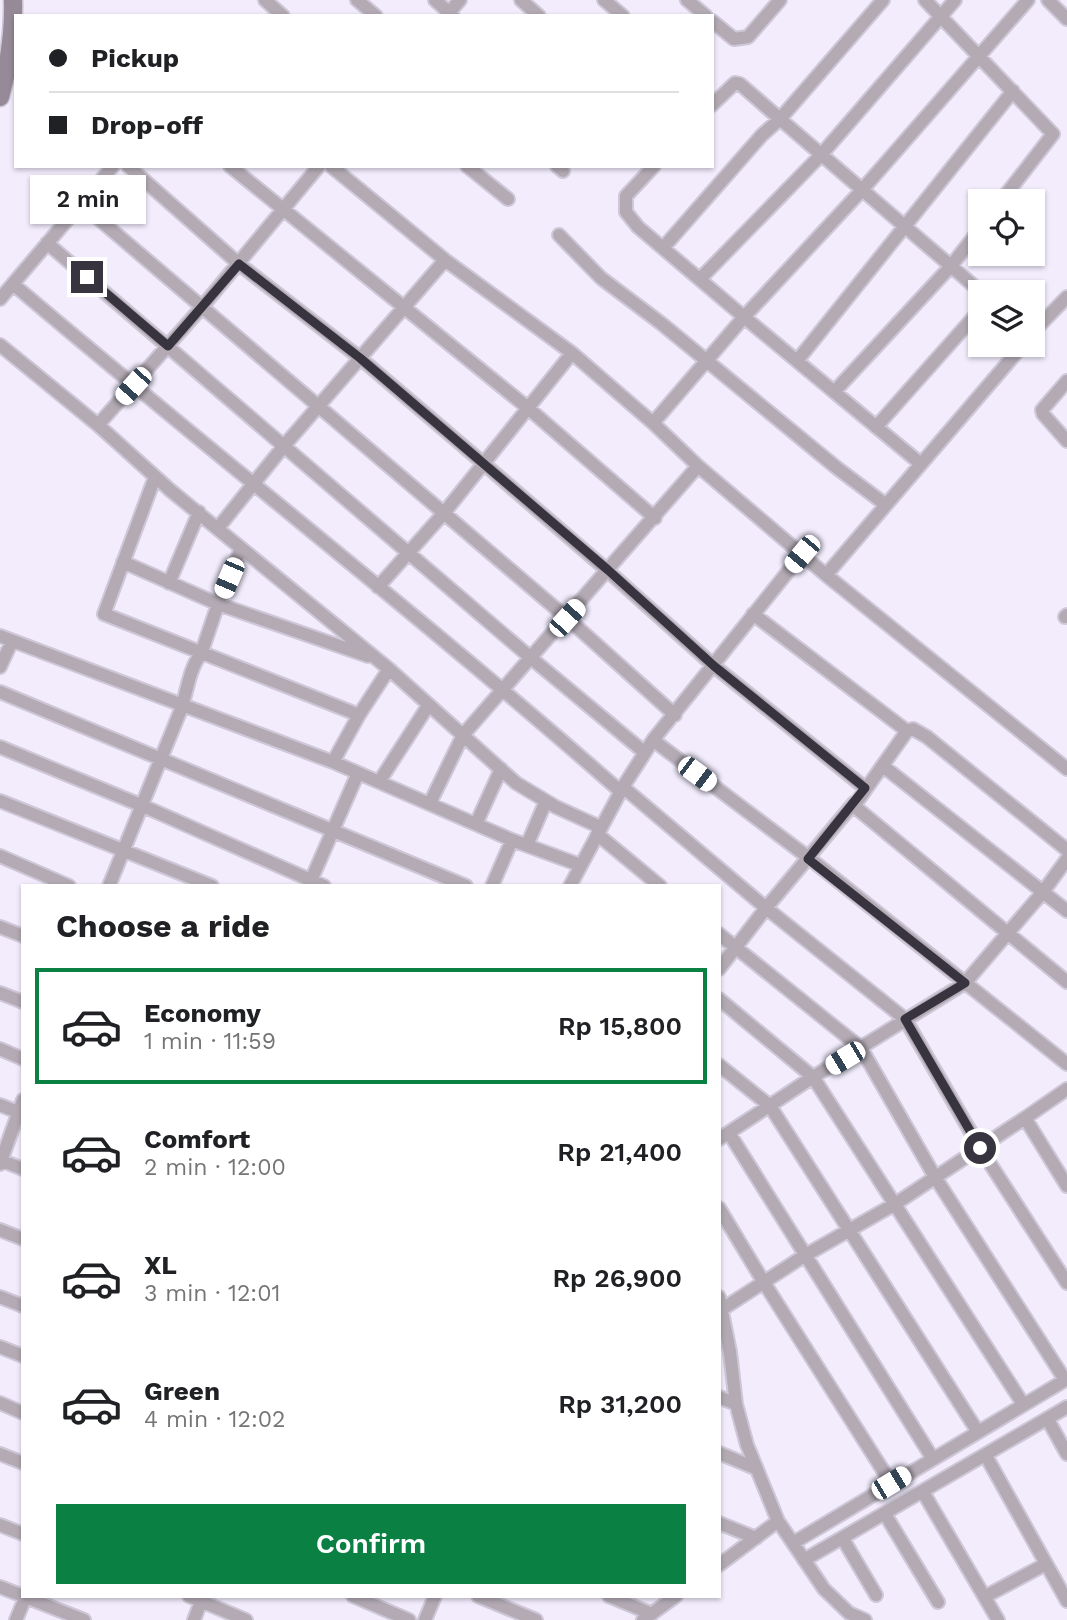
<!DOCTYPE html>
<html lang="en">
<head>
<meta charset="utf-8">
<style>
  :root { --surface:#fff; --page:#f2f2f2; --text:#202124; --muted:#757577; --line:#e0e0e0; --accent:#0b8043 }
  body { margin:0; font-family:"Work Sans",sans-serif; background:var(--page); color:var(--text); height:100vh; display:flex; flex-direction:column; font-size:26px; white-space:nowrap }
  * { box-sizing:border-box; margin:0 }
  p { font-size:23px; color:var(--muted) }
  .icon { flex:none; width:38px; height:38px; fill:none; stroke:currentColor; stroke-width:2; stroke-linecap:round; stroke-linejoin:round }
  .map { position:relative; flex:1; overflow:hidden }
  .details { position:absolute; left:21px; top:884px; width:700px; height:714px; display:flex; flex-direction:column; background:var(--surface); border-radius:0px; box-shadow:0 2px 5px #0004 }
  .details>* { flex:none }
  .guide { position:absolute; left:14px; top:14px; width:700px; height:154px; border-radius:0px; box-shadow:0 2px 5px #0004; display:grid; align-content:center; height:154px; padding:0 35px; background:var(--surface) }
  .buttons { position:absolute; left:968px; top:189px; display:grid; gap:14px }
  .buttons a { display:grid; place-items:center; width:77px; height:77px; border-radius:0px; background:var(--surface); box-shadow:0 2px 5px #0004; font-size:35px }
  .end { position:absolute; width:32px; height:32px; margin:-16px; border:9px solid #38343f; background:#fff; box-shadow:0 0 0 4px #fff }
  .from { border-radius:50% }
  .bubble { position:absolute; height:49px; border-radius:0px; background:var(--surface); box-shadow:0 2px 5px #0004; font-size:23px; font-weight:600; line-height:49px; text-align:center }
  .car { position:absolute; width:21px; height:42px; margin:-21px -10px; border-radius:9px; box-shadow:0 0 5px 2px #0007; background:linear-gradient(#fff 24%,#345 0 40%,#fff 0 76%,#345 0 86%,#fff 0) }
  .guide b { display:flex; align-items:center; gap:24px; height:66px; font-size:26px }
  .guide b+b { border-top:2px solid var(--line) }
  .guide i { width:18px; height:18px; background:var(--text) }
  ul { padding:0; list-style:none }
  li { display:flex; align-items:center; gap:21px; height:116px; margin:0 14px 10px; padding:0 21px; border:4px solid transparent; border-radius:0px }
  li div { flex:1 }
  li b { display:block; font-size:26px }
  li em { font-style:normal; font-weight:600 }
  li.current { border-color:var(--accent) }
  li>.icon { width:63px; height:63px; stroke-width:1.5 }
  h2 { padding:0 35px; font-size:32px; line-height:84px }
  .action { display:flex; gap:14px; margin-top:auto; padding:14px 35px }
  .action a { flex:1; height:80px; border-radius:0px; background:var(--accent); color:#fff; font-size:28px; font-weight:600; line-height:80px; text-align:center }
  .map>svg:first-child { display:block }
</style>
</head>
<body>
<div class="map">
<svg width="1067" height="1620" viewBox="0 0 1067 1620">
  <rect width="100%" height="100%" fill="#f2ecfd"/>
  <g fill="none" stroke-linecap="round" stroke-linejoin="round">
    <!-- street casing -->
    <g stroke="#cdc7d7" stroke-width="16">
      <path id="street" d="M265 0 283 16
        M357 0 376 16
        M435 0 453 16
        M521 0 539 16
        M604 0 623 16
        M687 0 706 16
        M925 0 1053 134 1001 201
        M1048 0 1067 19
        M446 16 460 0
        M712 21 734 39 748 37 780 0
        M712 105 735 83 740 84 780 119 883 0
        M128 166 239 264 360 358 483 463 608 571 714 666 865 788
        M230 166 528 408 655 518
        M331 166 445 260 572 353 653 423 698 466 826 575 1067 769
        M467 166 508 199
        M557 166 563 171
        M654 166 626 196V212L638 227 744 317 862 190 1028 0
        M80 203 567 618 675 715
        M559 235 601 278 662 324 837 468 886 505
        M47 243 531 658 644 752
        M663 248 762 135 780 119 981 292
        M700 279 821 155 955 0
        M13 284C214 455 422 617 620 791
        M0 299 113 166
        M1032 333 1067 297
        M0 345 98 425 170 490 389 669 516 783 556 807 600 827
        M797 361 1013 91
        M1067 381 1042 410 1043 414 1067 441
        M834 392 951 266 980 229
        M653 423 744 317 921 464
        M98 425 202 307 319 166
        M876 427 980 310
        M155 477 104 614 359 715
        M218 528 283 447 445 260
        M123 562 218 604 368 656
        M826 575 1023 345
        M169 583 199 512
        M378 587 444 513 572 353
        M753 614 907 731 913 729 927 737 1067 850
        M1065 617 1067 615
        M0 636 333 762 512 840 580 865
        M0 667 12 641
        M0 692 466 886
        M907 731 854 806 1067 982
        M653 740 809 858 1067 1064
        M0 747 143 806 324 886
        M333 762 359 715 389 669
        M883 766 1067 911
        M379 782 428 706
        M623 787 766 908 905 1019 980 1148 1067 1283
        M0 801 212 886
        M430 803 463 735 698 466
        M476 824 501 769
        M597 834 660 886
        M527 845 546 801
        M0 856 69 886
        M309 885 358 773
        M109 886 182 707C187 690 190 667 201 654L218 604 241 549
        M492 886 512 840
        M570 886 623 787 653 740 802 554
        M0 927 23 936
        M719 934 861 1048 935 1177 1065 1380
        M719 969 766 908 854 803
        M0 993 23 1002
        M719 999 813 1077 1023 1404
        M0 1049 23 1059
        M719 1065 770 1106 978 1432
        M0 1105 23 1114
        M1025 1118 1067 1089
        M729 1133 933 1459
        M719 1139 813 1077 965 983 1043 892 1067 859
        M0 1160 23 1169
        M0 1164 23 1100
        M719 1208 763 1281 891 1483
        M0 1230 23 1239
        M0 1297 23 1306
        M719 1297 730 1352 736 1404 747 1445 778 1521 824 1589 849 1613 865 1620
        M721 1310 804 1256 895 1204 1025 1118 1067 1186
        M0 1347 23 1356
        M719 1397 736 1404
        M0 1403 23 1413
        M1048 1420 1067 1454
        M719 1453 755 1468
        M0 1454 23 1463
        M986 1456 1067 1601
        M923 1492 998 1620
        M885 1514 938 1602
        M719 1523 756 1538
        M0 1525 23 1534
        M843 1539 876 1595
        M793 1543 1067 1379
        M804 1560 1067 1407
        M719 1565 778 1521
        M0 1587 23 1596
        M23 1596 84 1620
        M189 1596 246 1620
        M353 1596 409 1620
        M478 1596 536 1620
        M609 1596 652 1614
        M986 1596 1046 1564
        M16 1620 26 1596
        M194 1620 203 1596
        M425 1620 435 1596
        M643 1620 676 1596"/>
    </g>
    <!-- secondary casing -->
    <g stroke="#cdc7d7" stroke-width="21">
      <path id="secondary" d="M0 97C9 65 14 33 13 0"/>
    </g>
    <!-- street -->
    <use href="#street" stroke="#b3aab4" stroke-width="12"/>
    <!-- secondary -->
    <use href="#secondary" stroke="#968998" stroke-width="18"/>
  </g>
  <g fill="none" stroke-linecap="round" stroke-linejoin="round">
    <!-- route -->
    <path stroke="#38343f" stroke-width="9" d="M87 277 168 346 239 264 360 358 608 570 714 666 865 788 808 859 965 983 905 1019 980 1148"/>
  </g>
</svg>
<div class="buttons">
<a><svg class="icon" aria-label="locate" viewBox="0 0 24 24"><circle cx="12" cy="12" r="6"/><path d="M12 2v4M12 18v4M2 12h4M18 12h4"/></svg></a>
<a><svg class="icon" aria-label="layers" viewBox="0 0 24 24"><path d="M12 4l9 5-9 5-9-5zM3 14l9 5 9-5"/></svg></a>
</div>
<i class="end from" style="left:980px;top:1148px"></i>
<i class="end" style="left:87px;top:277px"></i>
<div class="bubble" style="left:30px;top:175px;width:116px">2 min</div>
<i class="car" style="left:133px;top:386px;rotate:222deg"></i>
<i class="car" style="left:802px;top:554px;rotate:220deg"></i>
<i class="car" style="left:229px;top:578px;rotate:203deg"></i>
<i class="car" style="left:567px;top:618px;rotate:42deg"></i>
<i class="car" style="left:697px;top:774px;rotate:127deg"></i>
<i class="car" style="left:845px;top:1058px;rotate:239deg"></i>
<i class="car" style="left:891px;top:1483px;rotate:59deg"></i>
<div class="guide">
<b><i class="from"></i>Pickup</b>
<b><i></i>Drop-off</b>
</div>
<section class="details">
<h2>Choose a ride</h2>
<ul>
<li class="current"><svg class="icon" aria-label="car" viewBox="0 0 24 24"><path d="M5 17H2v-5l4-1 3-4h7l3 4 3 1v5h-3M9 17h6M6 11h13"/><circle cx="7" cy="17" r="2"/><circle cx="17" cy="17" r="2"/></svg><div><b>Economy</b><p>1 min · 11:59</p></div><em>Rp 15,800</em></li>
<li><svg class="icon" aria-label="car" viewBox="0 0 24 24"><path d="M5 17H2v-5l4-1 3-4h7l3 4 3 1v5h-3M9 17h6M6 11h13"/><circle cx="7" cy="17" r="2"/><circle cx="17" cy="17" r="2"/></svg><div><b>Comfort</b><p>2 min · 12:00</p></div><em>Rp 21,400</em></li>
<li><svg class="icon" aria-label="car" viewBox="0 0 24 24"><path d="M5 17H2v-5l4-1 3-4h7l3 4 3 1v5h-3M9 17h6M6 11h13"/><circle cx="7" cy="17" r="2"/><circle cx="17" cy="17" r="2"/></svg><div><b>XL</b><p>3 min · 12:01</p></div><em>Rp 26,900</em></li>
<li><svg class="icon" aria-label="car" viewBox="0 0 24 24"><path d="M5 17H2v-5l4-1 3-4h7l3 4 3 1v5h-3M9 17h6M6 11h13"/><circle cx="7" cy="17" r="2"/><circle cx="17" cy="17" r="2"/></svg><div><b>Green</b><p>4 min · 12:02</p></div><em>Rp 31,200</em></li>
</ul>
<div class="action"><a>Confirm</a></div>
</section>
</div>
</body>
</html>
